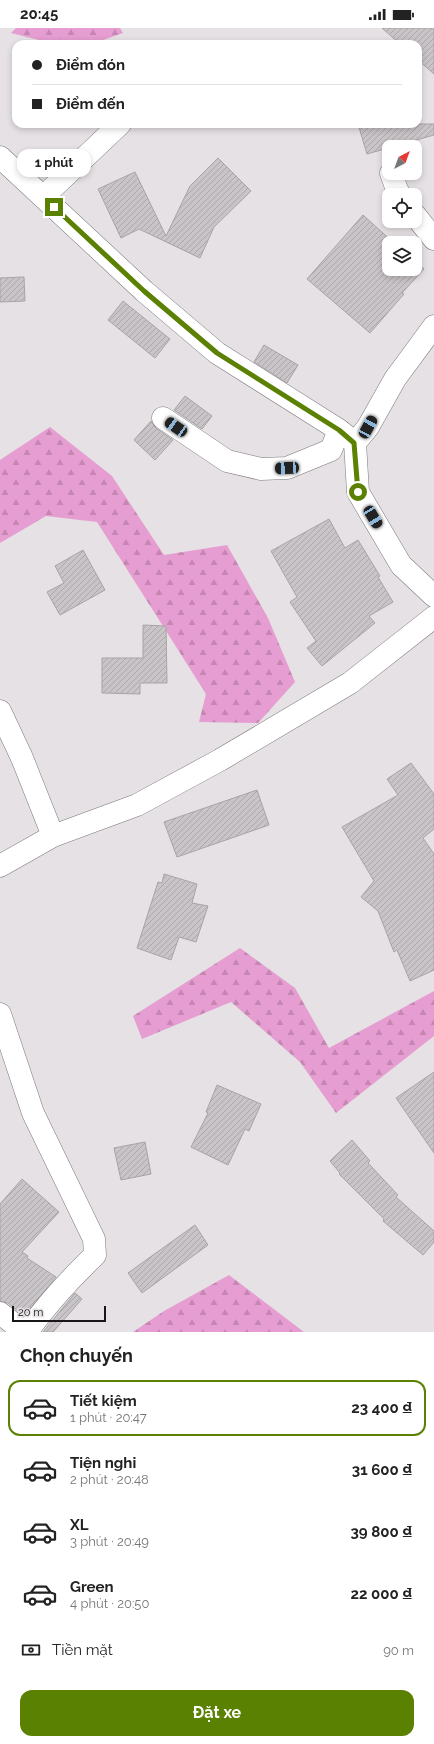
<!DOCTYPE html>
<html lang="vi">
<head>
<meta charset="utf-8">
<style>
  :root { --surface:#fff; --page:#f6f6f6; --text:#222; --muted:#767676; --line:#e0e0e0; --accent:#5a8101 }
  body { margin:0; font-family:Raleway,sans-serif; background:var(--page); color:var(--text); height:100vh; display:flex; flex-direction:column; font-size:15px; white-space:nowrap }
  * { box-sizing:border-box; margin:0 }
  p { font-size:13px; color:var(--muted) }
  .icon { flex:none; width:22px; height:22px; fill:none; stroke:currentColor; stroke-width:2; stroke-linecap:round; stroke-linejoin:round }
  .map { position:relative; height:1304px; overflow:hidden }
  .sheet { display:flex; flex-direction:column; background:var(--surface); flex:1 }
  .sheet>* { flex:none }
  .top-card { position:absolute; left:12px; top:12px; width:410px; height:88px; border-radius:12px; box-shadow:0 2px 6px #0003; display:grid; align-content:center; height:88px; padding:0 20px; background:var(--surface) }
  .needle { width:26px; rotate:41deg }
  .controls { position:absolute; left:382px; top:112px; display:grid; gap:8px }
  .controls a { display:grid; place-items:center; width:40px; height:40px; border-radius:8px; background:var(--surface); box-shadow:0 2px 6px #0003; font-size:20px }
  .scale { position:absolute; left:12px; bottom:10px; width:94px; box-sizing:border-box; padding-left:4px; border:2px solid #181617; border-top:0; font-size:11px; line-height:14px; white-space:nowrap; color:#181617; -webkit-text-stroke:3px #e5e1e4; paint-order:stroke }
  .end { position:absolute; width:18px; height:18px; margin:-9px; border:5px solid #5a8101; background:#fff; box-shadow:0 0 0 2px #fff }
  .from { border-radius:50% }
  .bubble { position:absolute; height:28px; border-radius:12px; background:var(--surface); box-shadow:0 2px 6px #0003; font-size:13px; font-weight:700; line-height:28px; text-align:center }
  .car { position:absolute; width:12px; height:24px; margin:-12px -6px; border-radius:5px; box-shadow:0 0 3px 1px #0007; background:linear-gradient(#222 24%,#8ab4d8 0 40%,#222 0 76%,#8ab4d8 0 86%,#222 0) }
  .top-card b { display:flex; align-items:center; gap:14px; height:38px; font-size:15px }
  .top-card b+b { border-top:1px solid var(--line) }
  .top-card i { width:10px; height:10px; background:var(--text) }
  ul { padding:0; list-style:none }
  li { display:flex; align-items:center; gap:12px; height:56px; margin:0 8px 6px; padding:0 12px; border:2px solid transparent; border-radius:12px }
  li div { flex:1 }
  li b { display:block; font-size:15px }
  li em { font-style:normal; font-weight:700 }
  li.active { border-color:var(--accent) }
  li>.icon { width:36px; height:36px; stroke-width:1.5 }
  h2 { padding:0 20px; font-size:18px; line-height:48px }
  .pay { display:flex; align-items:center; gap:10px; height:44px; padding:0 20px; font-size:15px }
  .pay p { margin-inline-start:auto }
  .action { display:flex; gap:8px; margin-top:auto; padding:8px 20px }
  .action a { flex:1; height:46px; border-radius:12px; background:var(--accent); color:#fff; font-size:16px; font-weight:700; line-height:46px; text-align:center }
  .status { display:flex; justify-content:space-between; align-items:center; height:28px; padding:0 20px; background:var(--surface); direction:ltr }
  .status svg { height:11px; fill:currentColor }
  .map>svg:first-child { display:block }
</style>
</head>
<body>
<div class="status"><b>20:45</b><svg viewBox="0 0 49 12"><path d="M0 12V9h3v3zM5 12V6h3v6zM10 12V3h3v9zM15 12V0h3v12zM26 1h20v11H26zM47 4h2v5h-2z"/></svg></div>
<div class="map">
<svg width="434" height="1304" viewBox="0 0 434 1304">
  <defs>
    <pattern id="forest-firs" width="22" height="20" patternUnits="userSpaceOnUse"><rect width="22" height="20" fill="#e69dd1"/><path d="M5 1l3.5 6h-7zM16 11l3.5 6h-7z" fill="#c586b3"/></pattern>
    <pattern id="building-hatch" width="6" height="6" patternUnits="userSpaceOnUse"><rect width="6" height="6" fill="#c8c4c7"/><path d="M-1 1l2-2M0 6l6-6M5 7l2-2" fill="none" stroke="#aba8aa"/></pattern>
  </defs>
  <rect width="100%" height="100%" fill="#e5e1e4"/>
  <!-- forest -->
  <path fill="url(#forest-firs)" d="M16 0H120L123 5 92 16H55L11 5Z
    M50 399 112 448 164 527 227 517 268 590 295 654 258 695 199 694 206 666 97 494 46 488 0 515V432Z
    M240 920 295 960 329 1020 434 963V1008L336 1085 300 1034 231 974 142 1011 133 988Z
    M229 1247 304 1304H133L164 1283Z"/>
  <!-- building -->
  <path fill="url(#building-hatch)" stroke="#a8a4a6" d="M382 0H434V46L418 32V16H400Z
    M358 96H434V107L367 126Z
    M218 130 251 163 214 199 200 230 139 201 121 210 98 161 135 144 166 208 190 158Z
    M363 187 394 215H389V241H415V233L424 241 402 265 404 266 370 305 307 251Z
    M24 249 25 273 0 274V250Z
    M123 273 170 311 155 330 108 292Z
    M264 317 298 337 287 355 254 334Z
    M185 368 212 388 202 401 174 382Z
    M151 393 156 400 173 412 155 432 134 412Z
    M329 491 345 520 358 512 380 548 378 549 393 574 369 588 375 595 322 638 307 620 316 613 290 574 297 569 271 523Z
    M83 522 105 562 60 587 47 564 64 555 55 538Z
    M143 597 166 598 167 655H140V666L102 665V630H143Z
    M411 735 434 766V801L423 810 434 826V942L410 953 397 922 394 924 378 883 361 869 374 853 342 799 398 767 387 751Z
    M257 762 269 797 177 829 164 794Z
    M164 846 197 856 192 875 208 878 196 914 179 909 171 932 137 920 158 854 162 855Z
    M434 1044V1125L396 1070Z
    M217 1057 261 1076 249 1103 245 1101 228 1137 191 1119 208 1085 206 1084Z
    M352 1112 370 1133 368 1135 398 1167 396 1169 434 1203V1214L423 1227 383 1193 384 1191 339 1146 340 1145 330 1133Z
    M145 1114 151 1146 121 1152 114 1120Z
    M22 1151 59 1184 22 1224 28 1228 27 1230 56 1249 24 1288 8 1275 0 1273V1176Z
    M195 1197 208 1217 142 1265 128 1245Z
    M75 1265 82 1271 53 1304H43Z"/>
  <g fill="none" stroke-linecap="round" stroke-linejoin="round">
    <!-- minor casing -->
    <g stroke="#7c797b" stroke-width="23">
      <path id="minor" d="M0 129 144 263 217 325 339 402 355 415
        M391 145 397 162 400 167
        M43 169 120 96
        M415 187 434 211
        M434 298 395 351 368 399 355 415 358 464 401 537 434 568
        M163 390 227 433 261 441 287 440 331 422 339 402
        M0 683 22 730 53 808
        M0 838 53 808 137 777 220 732 350 655 434 589
        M0 986 33 1085 94 1211 95 1227C70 1251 47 1276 27 1304
        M0 1285 24 1304"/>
    </g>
    <!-- minor -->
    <use href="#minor" stroke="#fff" stroke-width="22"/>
  </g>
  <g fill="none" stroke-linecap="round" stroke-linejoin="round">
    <!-- route -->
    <path stroke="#5a8101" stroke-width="5" d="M54 179 144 263 217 325 339 402 354 415 358 464"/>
  </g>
</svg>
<div class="controls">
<a><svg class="needle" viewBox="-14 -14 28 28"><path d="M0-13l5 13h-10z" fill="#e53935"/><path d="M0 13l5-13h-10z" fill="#767676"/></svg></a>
<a><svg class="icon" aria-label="locate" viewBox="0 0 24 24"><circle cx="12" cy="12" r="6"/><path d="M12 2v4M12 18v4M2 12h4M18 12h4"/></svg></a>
<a><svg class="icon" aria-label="layers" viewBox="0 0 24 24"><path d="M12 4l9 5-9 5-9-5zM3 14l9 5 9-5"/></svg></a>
</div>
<div class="scale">20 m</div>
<i class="end from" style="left:358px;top:464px"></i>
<i class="end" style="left:54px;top:179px"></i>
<div class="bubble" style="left:17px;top:121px;width:74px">1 phút</div>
<i class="car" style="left:176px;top:399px;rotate:304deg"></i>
<i class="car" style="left:368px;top:399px;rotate:29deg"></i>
<i class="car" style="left:287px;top:440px;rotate:267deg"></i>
<i class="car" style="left:373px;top:489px;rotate:149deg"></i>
<div class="top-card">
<b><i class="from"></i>Điểm đón</b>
<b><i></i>Điểm đến</b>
</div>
</div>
<section class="sheet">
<h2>Chọn chuyến</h2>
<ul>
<li class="active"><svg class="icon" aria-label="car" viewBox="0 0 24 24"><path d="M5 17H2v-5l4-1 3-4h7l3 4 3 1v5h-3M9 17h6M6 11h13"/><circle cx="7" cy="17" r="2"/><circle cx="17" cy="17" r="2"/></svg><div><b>Tiết kiệm</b><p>1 phút · 20:47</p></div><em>23 400 ₫</em></li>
<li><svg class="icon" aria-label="car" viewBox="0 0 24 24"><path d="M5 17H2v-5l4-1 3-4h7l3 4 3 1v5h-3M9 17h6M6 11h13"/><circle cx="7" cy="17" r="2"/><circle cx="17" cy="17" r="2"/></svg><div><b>Tiện nghi</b><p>2 phút · 20:48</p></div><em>31 600 ₫</em></li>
<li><svg class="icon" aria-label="car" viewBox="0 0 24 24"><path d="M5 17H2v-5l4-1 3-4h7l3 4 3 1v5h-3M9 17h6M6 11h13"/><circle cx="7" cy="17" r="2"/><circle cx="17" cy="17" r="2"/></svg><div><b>XL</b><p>3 phút · 20:49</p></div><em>39 800 ₫</em></li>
<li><svg class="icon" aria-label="car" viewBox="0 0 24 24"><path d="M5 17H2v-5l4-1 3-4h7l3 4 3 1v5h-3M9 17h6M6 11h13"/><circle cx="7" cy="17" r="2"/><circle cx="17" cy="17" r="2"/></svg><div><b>Green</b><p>4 phút · 20:50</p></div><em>22 000 ₫</em></li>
</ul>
<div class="pay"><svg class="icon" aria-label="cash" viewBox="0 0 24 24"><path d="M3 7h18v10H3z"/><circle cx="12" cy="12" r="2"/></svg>Tiền mặt<p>90 m</p></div>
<div class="action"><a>Đặt xe</a></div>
</section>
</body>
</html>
